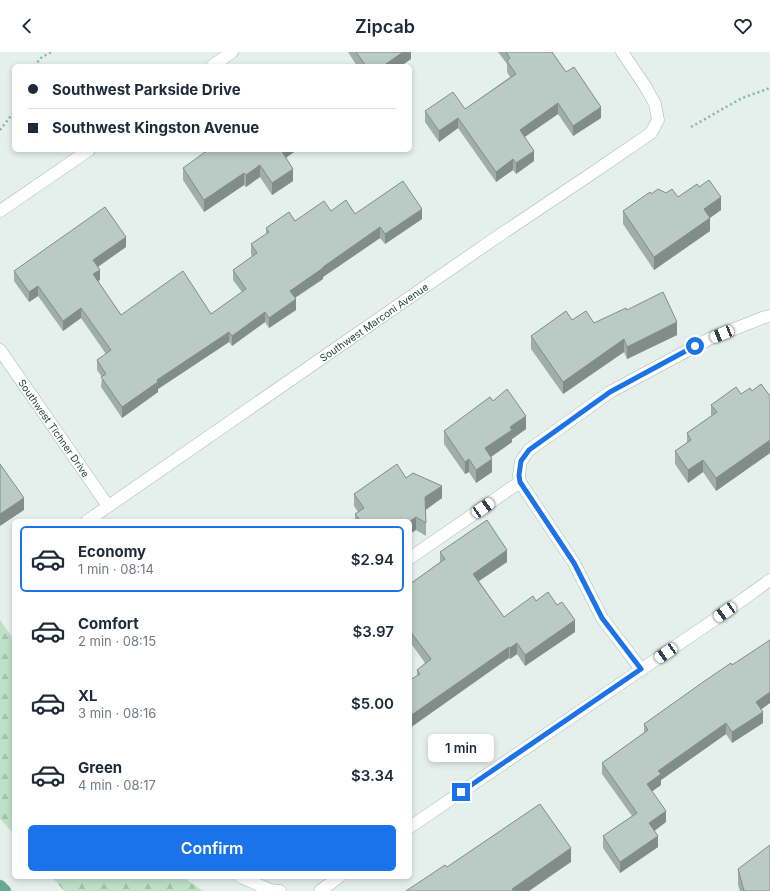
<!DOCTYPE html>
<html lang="en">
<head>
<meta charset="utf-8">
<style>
  :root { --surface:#fff; --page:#f6f6f7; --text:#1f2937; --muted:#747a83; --line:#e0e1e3; --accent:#1a73e8 }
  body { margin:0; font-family:Inter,sans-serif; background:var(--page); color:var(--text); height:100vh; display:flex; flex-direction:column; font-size:15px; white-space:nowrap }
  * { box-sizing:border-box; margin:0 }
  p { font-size:13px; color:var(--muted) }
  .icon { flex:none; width:22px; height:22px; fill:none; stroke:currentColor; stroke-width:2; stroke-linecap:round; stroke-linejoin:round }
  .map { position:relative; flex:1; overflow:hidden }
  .panel { position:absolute; left:12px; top:467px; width:400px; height:360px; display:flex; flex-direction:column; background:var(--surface); border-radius:6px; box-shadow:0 2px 6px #0003 }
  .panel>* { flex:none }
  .hud { position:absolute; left:12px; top:12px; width:400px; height:88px; border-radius:6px; box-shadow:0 2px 6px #0003; display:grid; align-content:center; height:88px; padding:0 16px; background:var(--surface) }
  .end { position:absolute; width:18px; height:18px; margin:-9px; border:5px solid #1a73e8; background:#fff; box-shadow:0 0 0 2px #fff }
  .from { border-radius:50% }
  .bubble { position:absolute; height:28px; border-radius:6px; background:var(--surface); box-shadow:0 2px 6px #0003; font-size:13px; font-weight:600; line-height:28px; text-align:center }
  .car { position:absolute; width:12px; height:24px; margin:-12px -6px; border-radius:5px; box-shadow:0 0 3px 1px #0007; background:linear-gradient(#fff 24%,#345 0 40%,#fff 0 76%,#345 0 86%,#fff 0) }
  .hud b { display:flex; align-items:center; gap:14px; height:38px; font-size:15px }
  .hud b+b { border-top:1px solid var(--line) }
  .hud i { width:10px; height:10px; background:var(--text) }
  ul { padding:7px 0 0; list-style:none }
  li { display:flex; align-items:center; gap:12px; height:66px; margin:0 8px 6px; padding:0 8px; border:2px solid transparent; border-radius:6px }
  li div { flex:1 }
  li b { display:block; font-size:15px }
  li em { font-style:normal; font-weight:600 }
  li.current { border-color:var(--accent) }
  li>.icon { width:36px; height:36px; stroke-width:1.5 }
  .primary-button { display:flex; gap:8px; margin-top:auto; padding:8px 16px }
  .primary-button a { flex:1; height:46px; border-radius:6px; background:var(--accent); color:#fff; font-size:16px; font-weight:600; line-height:46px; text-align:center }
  header { display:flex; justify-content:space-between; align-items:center; height:52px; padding:0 16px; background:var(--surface); font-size:18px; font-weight:600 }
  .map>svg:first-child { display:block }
</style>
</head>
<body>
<header><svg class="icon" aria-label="back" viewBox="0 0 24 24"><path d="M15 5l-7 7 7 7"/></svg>Zipcab<svg class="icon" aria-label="heart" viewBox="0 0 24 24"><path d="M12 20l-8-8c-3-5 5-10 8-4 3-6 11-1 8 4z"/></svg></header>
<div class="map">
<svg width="770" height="839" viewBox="0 0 770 839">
  <defs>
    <pattern id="forest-firs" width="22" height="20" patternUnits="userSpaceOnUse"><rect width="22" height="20" fill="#bde1c7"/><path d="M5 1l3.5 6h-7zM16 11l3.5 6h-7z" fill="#a2c2ac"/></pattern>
  </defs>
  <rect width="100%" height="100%" fill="#e5efeb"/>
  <!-- forest -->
  <path fill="url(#forest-firs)" d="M0 568 14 588V782L0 767Z
    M52 825H183L203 839H64Z"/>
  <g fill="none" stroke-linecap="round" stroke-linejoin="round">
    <!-- minor casing -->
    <g stroke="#a7b8b2" stroke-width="13">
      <g id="minor">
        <path d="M212 14 232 0"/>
        <path d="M0 159 89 98"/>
        <path id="s1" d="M0 298 108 454"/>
        <path id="s2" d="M87 469 491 189 594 120 651 81 658 68 655 52 645 34 622 0"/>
        <path d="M410 506 520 430"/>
        <path d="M641 617 602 566 574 511 520 430 519 423 521 409 529 398 610 340 709 287 762 266 770 264"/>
        <path d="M241 825 270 838 280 839"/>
      </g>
    </g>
    <!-- tertiary casing -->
    <g stroke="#a7b8b2" stroke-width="13">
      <path id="tertiary" d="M410 775 714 568 770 528
        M320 839 339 825"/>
    </g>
    <!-- primary casing -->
    <g stroke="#c1cac8" stroke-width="13">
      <path id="primary" d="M0 834 5 839"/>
    </g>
    <!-- path -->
    <path stroke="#84b5a5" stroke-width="2.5" stroke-dasharray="2 3" stroke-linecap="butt" d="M34 14 41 6 51 0
      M691 75 742 46 770 36
      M0 78 14 60"/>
    <!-- minor -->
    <use href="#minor" stroke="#fff" stroke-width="12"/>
    <!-- tertiary -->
    <use href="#tertiary" stroke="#fff" stroke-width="12"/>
    <!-- primary -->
    <use href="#primary" stroke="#67a897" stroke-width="12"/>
  </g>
  <!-- wall -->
  <path fill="#a0aea9" d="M348 0H411V7L401 14H357Z
    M498 0H552L566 20 601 66 573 84 558 62 525 85 534 109 516 122 513 118 496 130 458 76 439 90 425 70V59L465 57 510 25 507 20V12Z
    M286 106 293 129 272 143 260 125 246 135 244 133 204 160 183 128V116Z
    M699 135 721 158 710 166V179L654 218 623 172V159L651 142 666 141 678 145Z
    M331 159 355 162 422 167 385 192 380 186 323 225V227L295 246 296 258 269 276 265 270 232 294 229 290 158 337V340L122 366 101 335 102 325 97 318V308L106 302 81 266 63 279 38 244 29 250 14 229V219L126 195 98 215 100 228 98 229 121 263 211 262 242 240 233 228V218L252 205 251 202V192L266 182V176Z
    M627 258 677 283 627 307 624 300 563 342 531 297V284L572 268 594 271Z
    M752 339 770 344V401L716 439 703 420 688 431 675 412V399L687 391V381L711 364V353Z
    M493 349 526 377 512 387V390L491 405 492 420 476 431 469 420 465 422 444 392V379Z
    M406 426 442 446 426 458V484L416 478 410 469H355V462L358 460 354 454V442Z
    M440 500 507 510 479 529 504 565 536 549 575 580 525 614 517 602 510 607 509 606 417 624V618L425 611 410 590V532L440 510Z
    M770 588V651L761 657 763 671 732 691 726 682 661 728V733L652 739 666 770 654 779 658 795 620 821 603 796V784L632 764 602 722V711L644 681V672Z
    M738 817 770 839H740L738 833Z"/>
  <!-- shaded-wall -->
  <path fill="#828d89" d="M403 0H411V7L401 14H383Z
    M558 51V62L520 88V78Z
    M601 55V66L573 84V74Z
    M458 66V76L439 90V79Z
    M280 98H297L280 110Z
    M534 99V109L516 122V111Z
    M513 107V118L496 130V120Z
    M260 113V125L246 135V123Z
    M293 117V129L272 143V131Z
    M244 121V133L204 160V148Z
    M721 145V158L704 170V157Z
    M422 157V167L385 192V182Z
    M710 166V179L654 218V205Z
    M380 175V186L323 225V227L290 249V239L323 215Z
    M126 185V195L93 218V208Z
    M100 218V228L93 233V222Z
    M38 234V244L29 250V240Z
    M296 247V258L269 276V266Z
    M81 256V266L63 279V269Z
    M265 260V270L232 294V284Z
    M677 270V283L627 307V295Z
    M229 280V290L158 337V340L122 366V355L157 328Z
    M624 287V300L563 342V330Z
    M526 364V377L512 387V390L485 409V396L510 375Z
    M770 388V401L716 439V426Z
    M469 407V420L465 422V410Z
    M492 407V420L476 431V418Z
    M703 408V420L688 431V418Z
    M442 434V446L425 458V445Z
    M24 446V458L0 474V462Z
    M416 465V478L410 482V469Z
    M507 498V510L473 533V522Z
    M575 568V580L525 614V603Z
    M517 591V602L510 607V596Z
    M509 595V606L410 676V664Z
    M770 640V651L756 661V650Z
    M763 660V671L732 691V680Z
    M726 671V682L661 728V733L647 743V732L658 719Z
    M666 759V770L649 783V771Z
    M658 784V795L620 821V810Z
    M571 796V810L529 839H512V837Z"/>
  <!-- building -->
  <path fill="#bacac4" stroke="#828d89" d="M356 0H403L383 14H366Z
    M506 0H552L566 20 574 15 601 55 573 74 558 51 520 78 534 99 516 111 513 107 496 120 458 66 439 79 425 59 453 40 465 57 516 22 507 9 510 6Z
    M208 98H281L293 117 272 131 260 113 246 123 244 121 204 148 183 116Z
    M709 128 721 145 704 157 710 166 654 205 623 159 650 140 651 142 658 137 666 141 672 137 678 145 697 132 699 135Z
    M403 129 422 157 385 182 380 175 323 215V216L290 239 296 247 269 266 265 260 232 284 229 280 157 328 158 330 122 355 101 325 106 322 97 308 111 298 81 256 63 269 38 234 29 240 14 219 105 155 126 185 93 208 100 218 93 222 121 263 183 219 211 262 246 237 233 218 257 201 251 192 269 180 266 176 289 160 295 169 324 149 331 159 346 148 355 162Z
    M663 240 677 270 627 295 624 287 563 330 531 284 566 259 572 268 586 259 594 271 626 256 627 258Z
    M761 332 770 344V388L716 426 703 408 688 418 675 399 691 388 687 381 717 360 711 353 736 335 741 342 750 336 752 339Z
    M507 337 526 364 510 375 512 378 485 396 492 407 476 418 469 407 465 410 444 379 490 345 493 349Z
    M0 412 24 446 0 462Z
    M397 412 406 426 413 421 442 434 425 445 426 471 416 465 410 469H361L355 462 364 456 354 442Z
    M487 468 507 498 473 522 504 565 533 544 536 549 548 540 557 553 562 550 575 568 525 603 517 591 510 596 509 595 410 664V628L420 622 417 618 431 607 410 579V532L445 507 440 500Z
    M770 588V640L756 650 763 660 732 680 726 671 658 719 661 722 647 732 666 759 649 771 658 784 620 810 603 784 637 761 602 711 648 678 644 672 706 628 731 611 732 613Z
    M540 752 571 796 512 837 514 839H406L445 813 447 815Z
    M770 793V839H744L738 817Z"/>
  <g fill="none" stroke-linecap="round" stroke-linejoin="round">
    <!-- route -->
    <path stroke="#1a73e8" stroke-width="5" d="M461 740 641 617 602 566 574 511 520 430 519 423 521 409 529 398 610 340 695 294"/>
  </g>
  <g text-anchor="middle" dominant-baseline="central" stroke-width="4" stroke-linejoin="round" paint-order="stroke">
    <!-- street labels -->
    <g font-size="10" fill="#22433a" stroke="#f6fbf9">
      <text stroke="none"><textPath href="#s2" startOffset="349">Southwest Marconi Avenue</textPath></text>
      <text stroke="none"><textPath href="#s1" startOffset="95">Southwest Tichner Drive</textPath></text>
    </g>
  </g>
</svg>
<i class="end from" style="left:695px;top:294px"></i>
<i class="end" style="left:461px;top:740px"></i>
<div class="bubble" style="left:428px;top:682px;width:66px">1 min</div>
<i class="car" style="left:722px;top:282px;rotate:248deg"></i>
<i class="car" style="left:483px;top:456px;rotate:55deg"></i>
<i class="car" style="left:725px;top:560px;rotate:235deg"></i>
<i class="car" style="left:666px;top:601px;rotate:236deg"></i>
<div class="hud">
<b><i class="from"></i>Southwest Parkside Drive</b>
<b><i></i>Southwest Kingston Avenue</b>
</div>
<section class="panel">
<ul>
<li class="current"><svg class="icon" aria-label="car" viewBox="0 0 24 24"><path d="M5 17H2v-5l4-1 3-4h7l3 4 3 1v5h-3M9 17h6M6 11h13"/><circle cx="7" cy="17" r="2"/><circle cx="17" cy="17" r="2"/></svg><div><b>Economy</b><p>1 min · 08:14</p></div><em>$2.94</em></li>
<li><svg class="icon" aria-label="car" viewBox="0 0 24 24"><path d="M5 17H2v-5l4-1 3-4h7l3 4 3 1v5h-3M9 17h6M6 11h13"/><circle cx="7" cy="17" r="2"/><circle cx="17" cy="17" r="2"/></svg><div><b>Comfort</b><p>2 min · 08:15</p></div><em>$3.97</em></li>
<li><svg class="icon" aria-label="car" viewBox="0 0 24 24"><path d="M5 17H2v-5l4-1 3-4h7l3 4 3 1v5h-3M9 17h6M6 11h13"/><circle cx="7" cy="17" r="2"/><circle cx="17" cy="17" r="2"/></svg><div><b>XL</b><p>3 min · 08:16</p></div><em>$5.00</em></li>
<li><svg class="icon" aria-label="car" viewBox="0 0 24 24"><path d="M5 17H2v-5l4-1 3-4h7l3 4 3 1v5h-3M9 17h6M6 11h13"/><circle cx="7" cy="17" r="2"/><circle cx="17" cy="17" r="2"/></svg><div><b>Green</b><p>4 min · 08:17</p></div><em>$3.34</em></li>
</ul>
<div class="primary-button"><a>Confirm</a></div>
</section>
</div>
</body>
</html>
